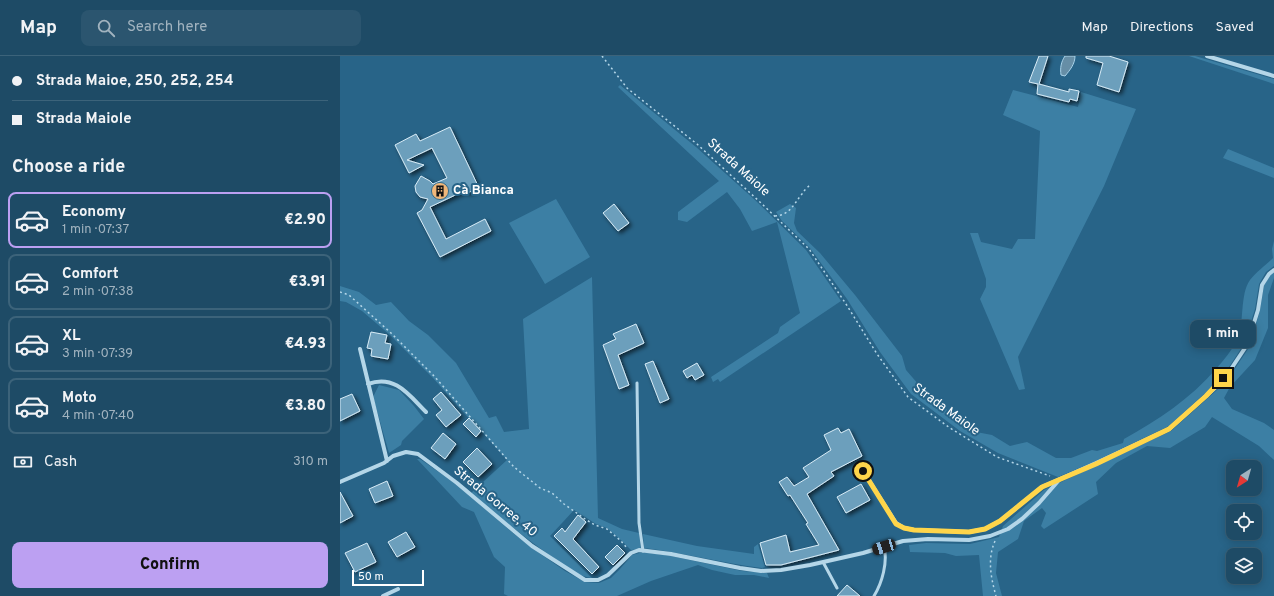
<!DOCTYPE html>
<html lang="en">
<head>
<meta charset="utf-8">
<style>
  :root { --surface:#1e4b66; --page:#2b556f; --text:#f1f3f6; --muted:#a1b3bf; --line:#3c637a; --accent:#bca0f2 }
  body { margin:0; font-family:Overpass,sans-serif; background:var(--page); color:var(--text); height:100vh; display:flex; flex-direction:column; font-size:15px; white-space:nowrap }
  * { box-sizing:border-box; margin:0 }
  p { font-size:13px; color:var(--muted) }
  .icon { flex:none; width:22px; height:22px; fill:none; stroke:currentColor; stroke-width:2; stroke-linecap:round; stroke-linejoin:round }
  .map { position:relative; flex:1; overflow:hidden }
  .drawer { display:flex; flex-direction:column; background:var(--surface); width:340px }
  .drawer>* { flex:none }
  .guide { display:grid; align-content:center; height:88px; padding:0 12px; background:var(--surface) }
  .needle { width:26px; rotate:217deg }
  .tools { position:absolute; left:886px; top:404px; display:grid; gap:8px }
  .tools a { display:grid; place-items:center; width:36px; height:36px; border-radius:8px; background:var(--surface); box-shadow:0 2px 10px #0003,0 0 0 1px var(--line); font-size:20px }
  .scale { position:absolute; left:12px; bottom:10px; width:72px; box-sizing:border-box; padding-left:4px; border:2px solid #fff; border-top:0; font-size:11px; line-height:14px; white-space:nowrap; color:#fff; -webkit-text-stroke:3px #286488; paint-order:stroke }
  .end { position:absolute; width:18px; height:18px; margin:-9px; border:5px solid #ffd54a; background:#111; box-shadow:0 0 0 2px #111 }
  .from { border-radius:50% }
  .bubble { position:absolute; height:28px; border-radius:8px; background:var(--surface); box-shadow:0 2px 10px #0003,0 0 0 1px var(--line); font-size:13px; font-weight:800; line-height:28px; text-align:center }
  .car { position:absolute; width:12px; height:24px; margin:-12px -6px; border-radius:5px; box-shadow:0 0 3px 1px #0007; background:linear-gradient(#222 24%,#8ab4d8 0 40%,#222 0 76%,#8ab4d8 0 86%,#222 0) }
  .guide b { display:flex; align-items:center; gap:14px; height:38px; font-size:15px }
  .guide b+b { border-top:1px solid var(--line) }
  .guide i { width:10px; height:10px; background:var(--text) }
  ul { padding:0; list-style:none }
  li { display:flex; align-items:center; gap:12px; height:56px; margin:0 8px 6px; padding:0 4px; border:2px solid var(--line); border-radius:8px }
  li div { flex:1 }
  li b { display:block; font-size:15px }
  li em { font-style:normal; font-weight:800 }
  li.on { border-color:var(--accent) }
  li>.icon { width:36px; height:36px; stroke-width:1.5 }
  h2 { padding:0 12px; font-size:18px; line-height:48px }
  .pay { display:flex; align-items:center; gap:10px; height:44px; padding:0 12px; font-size:15px }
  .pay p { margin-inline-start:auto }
  .action { display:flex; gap:8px; margin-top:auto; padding:8px 12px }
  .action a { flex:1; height:46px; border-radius:8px; background:var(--accent); color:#111; font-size:16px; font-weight:800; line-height:46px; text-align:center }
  header { display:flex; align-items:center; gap:24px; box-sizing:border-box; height:56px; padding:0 20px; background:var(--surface); border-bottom:1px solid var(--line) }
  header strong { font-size:19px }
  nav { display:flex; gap:22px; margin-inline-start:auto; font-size:14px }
  .search { width:280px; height:36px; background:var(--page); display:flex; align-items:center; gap:10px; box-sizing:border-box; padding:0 14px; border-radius:8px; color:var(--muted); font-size:15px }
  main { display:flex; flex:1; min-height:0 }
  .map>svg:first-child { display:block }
</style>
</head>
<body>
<header>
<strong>Map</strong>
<div class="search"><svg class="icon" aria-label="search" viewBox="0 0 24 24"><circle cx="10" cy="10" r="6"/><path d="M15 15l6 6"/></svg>Search here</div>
<nav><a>Map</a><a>Directions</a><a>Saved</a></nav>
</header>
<main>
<section class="drawer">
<div class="guide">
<b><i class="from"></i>Strada Maioe, 250, 252, 254</b>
<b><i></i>Strada Maiole</b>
</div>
<h2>Choose a ride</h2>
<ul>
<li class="on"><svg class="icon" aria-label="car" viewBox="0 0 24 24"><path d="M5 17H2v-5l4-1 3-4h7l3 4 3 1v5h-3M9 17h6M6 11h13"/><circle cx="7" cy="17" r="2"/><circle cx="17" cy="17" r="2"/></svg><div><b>Economy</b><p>1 min · 07:37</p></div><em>€2.90</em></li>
<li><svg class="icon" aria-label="car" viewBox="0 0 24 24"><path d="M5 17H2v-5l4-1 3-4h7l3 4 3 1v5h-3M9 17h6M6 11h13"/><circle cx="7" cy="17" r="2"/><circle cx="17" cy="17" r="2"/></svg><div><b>Comfort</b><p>2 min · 07:38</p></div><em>€3.91</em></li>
<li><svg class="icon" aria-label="car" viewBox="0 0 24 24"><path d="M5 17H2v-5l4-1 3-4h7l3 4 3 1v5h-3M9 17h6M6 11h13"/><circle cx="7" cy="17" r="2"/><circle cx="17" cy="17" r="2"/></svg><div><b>XL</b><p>3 min · 07:39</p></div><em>€4.93</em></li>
<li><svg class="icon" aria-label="car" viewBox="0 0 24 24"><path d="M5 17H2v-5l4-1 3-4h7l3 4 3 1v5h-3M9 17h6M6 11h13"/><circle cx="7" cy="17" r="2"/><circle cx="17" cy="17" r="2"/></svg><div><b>Moto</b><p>4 min · 07:40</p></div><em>€3.80</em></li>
</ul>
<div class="pay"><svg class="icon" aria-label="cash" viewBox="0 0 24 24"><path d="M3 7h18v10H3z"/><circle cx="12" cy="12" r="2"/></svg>Cash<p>310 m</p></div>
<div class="action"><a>Confirm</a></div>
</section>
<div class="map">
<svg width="934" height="540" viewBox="0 0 934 540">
  <defs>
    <filter id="shadow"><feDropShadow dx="2.5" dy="2.5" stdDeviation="2" flood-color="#0009"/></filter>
  </defs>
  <rect width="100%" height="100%" fill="#286488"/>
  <!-- green -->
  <path fill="#3c7fa4" d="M849 0H855L934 23V28Z
    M280 29 356 91 415 144 466 194 501 245 380 326 378 323 373 326 371 321 438 277 440 271 460 257 437 166 412 175 400 153 387 136 347 166 338 164V156L379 125 278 31Z
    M673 34 738 51 741 36 796 53 764 130 678 301 685 333 679 334 640 243 646 231V223L630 177H638L641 186 672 193 678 183H695L700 75 663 59Z
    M888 93 934 112V122L883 102Z
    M216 143 250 201 205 228 169 167Z
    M450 148 456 152 454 167 457 175 480 197 515 239 562 300 566 314 579 329 631 375 652 379 670 390 687 386 716 402H731L752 394 757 395 783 387 784 383C818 364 850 343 876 313 884 304 892 294 898 283 904 268 900 237 910 224 916 216 926 209 933 202L932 193 934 185V210L926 216 919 228 915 253 904 288 889 311 873 330 829 370 756 405 718 421 658 397 620 375 571 338 540 296 507 243 470 192 442 165 436 156Z
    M934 216V222L928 239V272L915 304 890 331 884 342 892 353 924 367 934 374V404L919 390 872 361 865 371 830 392 807 390 776 407 756 426 758 438 704 473 701 470 706 457 702 452 684 465 678 483 658 496 656 517 662 540H643L639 499 616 500 605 497 570 496 569 489 586 487 630 488 659 481 663 470 704 434 831 375 877 334 894 314 910 290 920 254 924 229 930 219Z
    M252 221 258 462 282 473 299 477 301 493 291 494 282 485 267 472 256 468 234 454 210 480 252 522C239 521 227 511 217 504 186 483 159 461 131 437L167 404 143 377 125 358 93 322 50 279 22 255 6 246 0 245V230L19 236 36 249 51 246 69 265 88 279 116 307 149 362 156 360 164 376 189 373 183 263Z
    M39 329 59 334 74 350 84 363 62 385 61 389 49 397 33 341Z
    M77 403H80L116 428 173 477 192 492 225 515 245 526 259 527 271 522 279 514 292 499 303 496 331 500 402 515 427 517 429 522 414 519H395L372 514 358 509 311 525 277 540H168L164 538 165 511 154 501 134 456 122 451Z
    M303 478 357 490 414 498V491L418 488 425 511 422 512C382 507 344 497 304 492Z"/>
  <!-- water -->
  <path fill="#668ea6" stroke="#a9d3e9" d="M725 0H735C735 8 730 14 725 20L721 19C720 12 721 6 725 0Z"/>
  <!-- building -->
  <path fill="#6c9fbc" stroke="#d8ecf7" filter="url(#shadow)" d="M699 0H708L699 28 729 36V33L739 35 737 45 730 43 729 46 697 38 698 28 689 26Z
    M746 0H769L788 6 779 36 757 29 763 7 746 2Z
    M110 71 139 132 127 137 126 134 90 151 106 183 145 163 151 175 100 201 77 157 82 154 88 143 80 141 76 136 75 130 81 120 90 125 93 128 107 122 92 92 67 104 84 109 69 117 55 89 76 78 80 85Z
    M274 148 289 167 278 175 263 157Z
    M296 268 304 287 278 299 289 329 279 333 263 289 276 283 273 278Z
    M31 276 47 279 45 287 51 288 48 303 31 300 32 293 27 292Z
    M313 305 329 343 320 347 305 308Z
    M357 307 364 319 355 324 352 319 347 322 343 315Z
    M101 336 121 359 106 371 96 359 102 354 93 343Z
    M12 338 20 355 0 365V343Z
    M129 362 141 375 136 381 123 368Z
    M498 372 501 377 509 373 522 400 491 416 494 420 467 438 499 494 441 509H426L420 487 446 479 450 496 479 489 466 468 468 467 450 439 448 440 439 426 447 421 454 430 469 421 463 412 491 394 484 379Z
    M103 377 116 388 105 403 91 392Z
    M137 392 152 408 138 421 123 406Z
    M47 425 53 440 35 447 29 433Z
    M521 428 530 444 506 457 497 441Z
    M0 436 13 460 0 467Z
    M238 459 246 466 233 483 259 511 252 518 214 480 222 472 225 476Z
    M66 476 75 491 57 501 48 486Z
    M27 487 36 506 15 516 5 497Z
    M277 489 285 497 273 509 265 501Z
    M507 529 520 540H497Z"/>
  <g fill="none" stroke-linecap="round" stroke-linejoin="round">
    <!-- path -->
    <path stroke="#b4d6e8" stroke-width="1.5" stroke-dasharray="2 3" stroke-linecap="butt" d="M262 0 287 32 357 88 421 147 469 193 506 248 537 298 568 341 610 372 657 401 710 420
      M435 160C450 159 453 149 462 138 464 134 468 131 471 128
      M0 236 9 239 51 277 94 320 174 411 200 432 212 437 224 448 245 463 255 469 267 473 281 485 287 492
      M655 485C647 503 651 522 656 540"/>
    <!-- lane -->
    <path stroke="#b4d6e8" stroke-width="3" d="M297 327 299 467 303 495
      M483 506 497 532
      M534 540C542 527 548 506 544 491"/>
    <!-- street -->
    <path stroke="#b4d6e8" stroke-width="4" d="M867 0 934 20
      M20 293 47 405
      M28 328C55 318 69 339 86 356
      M523 415 556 467 564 472 574 474 629 476 645 473 660 465 702 431 756 407 829 373 876 331 891 313 907 289 918 254 922 229 929 218 934 214
      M0 426 44 407 53 400 66 396 78 398 117 427 174 475 192 490 245 524H258L268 519 291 497 299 494 331 498 400 512 421 515 441 514 470 509 523 497 563 485 588 483 629 484 650 480 668 473 682 463 699 447 719 424
      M43 540 58 533"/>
  </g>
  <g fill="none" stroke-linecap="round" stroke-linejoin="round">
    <!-- route -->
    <path stroke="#ffd54a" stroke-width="5" d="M523 415 556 468 564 472 574 474 629 476 645 473 660 465 702 431 756 408 829 373 866 340 883 322"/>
  </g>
  <!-- icons -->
  <defs>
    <g id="building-disc" transform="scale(0.9)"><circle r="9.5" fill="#f0b77a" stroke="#286488"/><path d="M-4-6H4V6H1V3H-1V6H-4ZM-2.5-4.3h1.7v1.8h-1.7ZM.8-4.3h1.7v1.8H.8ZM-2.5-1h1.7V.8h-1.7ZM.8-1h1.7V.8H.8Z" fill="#111"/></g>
  </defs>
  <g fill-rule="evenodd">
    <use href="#building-disc" x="100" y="135"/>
  </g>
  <g text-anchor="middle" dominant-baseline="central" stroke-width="4" stroke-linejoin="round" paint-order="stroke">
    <!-- street labels -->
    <g font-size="13" fill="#fff" stroke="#286488">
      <text transform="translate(398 112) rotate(42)">Strada Maiole</text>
      <text transform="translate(606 354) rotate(36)">Strada Maiole</text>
      <text transform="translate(155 446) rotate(39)">Strada Gorree, 40</text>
    </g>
    <!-- poi labels -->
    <g font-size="13" font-weight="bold" fill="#fff" stroke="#286488" text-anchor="start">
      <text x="113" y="135">Cà Bianca</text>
    </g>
  </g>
</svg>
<div class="tools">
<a><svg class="needle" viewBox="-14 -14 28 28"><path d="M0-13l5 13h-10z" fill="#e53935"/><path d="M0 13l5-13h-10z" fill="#a1b3bf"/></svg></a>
<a><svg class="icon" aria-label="locate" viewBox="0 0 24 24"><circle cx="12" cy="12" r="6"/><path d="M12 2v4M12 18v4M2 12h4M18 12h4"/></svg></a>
<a><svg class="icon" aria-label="layers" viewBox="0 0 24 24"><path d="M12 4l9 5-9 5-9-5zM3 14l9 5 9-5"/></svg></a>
</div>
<div class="scale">50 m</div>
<i class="end from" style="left:523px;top:415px"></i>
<i class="end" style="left:883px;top:322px"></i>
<div class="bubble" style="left:850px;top:264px;width:66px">1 min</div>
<i class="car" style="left:544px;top:491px;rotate:253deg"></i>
</div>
</main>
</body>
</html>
